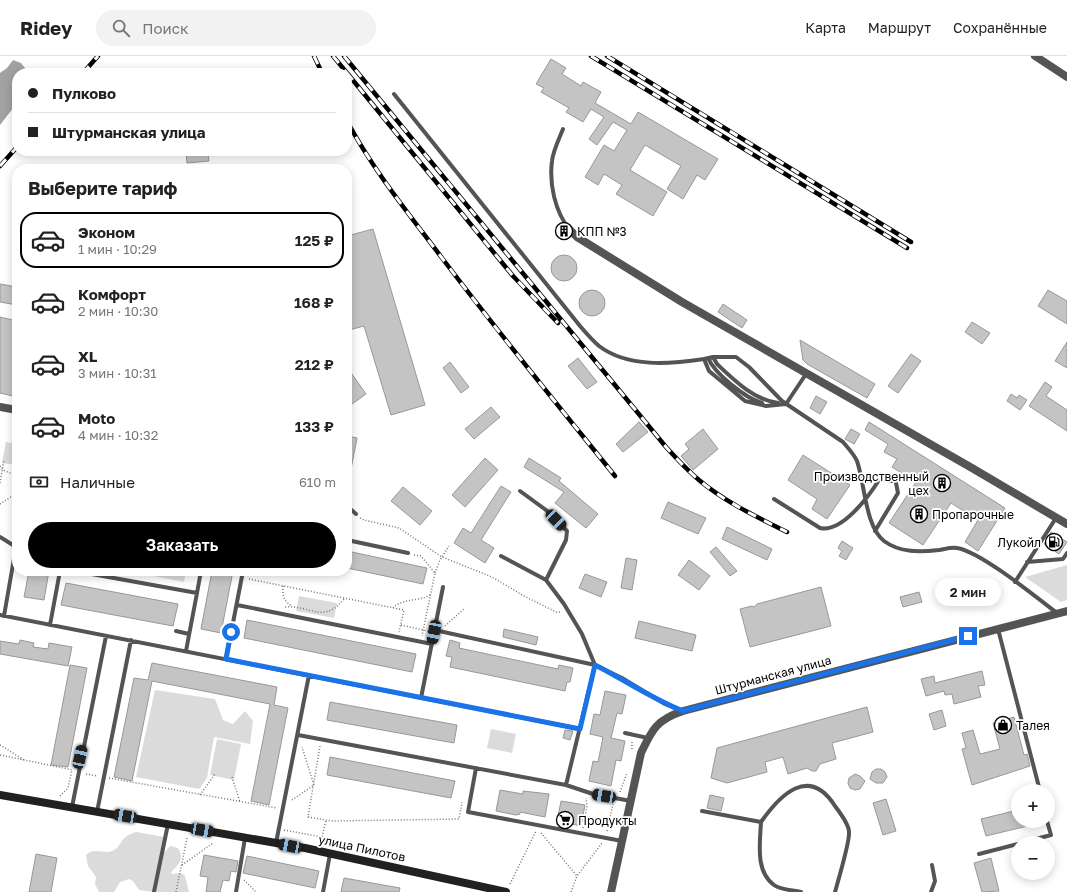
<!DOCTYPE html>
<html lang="ru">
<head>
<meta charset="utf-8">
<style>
  :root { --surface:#fff; --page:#f2f2f2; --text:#222; --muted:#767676; --line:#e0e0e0; --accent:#000 }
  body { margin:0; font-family:"Golos Text",sans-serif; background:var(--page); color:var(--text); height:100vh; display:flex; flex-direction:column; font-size:15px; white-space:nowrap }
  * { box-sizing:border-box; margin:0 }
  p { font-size:13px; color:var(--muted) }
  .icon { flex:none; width:22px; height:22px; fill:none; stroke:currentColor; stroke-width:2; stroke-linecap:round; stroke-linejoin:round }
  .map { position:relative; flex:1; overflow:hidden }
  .panel { position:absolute; left:12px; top:108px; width:340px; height:412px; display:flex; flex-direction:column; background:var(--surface); border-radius:16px; box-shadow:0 2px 10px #0003 }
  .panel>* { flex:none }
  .hud { position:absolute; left:12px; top:12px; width:340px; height:88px; border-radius:16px; box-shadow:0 2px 10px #0003; display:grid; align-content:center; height:88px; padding:0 16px; background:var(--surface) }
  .tools { position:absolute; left:1011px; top:728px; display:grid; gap:8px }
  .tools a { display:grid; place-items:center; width:44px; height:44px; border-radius:50%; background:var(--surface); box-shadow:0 2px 10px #0003; font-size:20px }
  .end { position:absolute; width:18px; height:18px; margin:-9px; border:5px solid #1a73e8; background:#fff; box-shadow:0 0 0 2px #fff }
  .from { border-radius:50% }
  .bubble { position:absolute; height:28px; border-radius:14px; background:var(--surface); box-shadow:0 2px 10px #0003; font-size:13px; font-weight:600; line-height:28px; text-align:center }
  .car { position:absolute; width:12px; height:24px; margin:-12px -6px; border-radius:5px; box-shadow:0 0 3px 1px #0007; background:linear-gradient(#222 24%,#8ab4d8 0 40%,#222 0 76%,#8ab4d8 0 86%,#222 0) }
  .hud b { display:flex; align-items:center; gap:14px; height:38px; font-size:15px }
  .hud b+b { border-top:1px solid var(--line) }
  .hud i { width:10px; height:10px; background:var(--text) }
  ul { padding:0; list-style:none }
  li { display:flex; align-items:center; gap:12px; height:56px; margin:0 8px 6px; padding:0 8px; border:2px solid transparent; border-radius:16px }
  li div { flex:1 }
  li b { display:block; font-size:15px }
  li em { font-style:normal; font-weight:600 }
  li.current { border-color:var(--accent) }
  li>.icon { width:36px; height:36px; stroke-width:1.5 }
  h2 { padding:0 16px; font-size:18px; line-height:48px }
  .pay { display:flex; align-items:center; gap:10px; height:44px; padding:0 16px; font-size:15px }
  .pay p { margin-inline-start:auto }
  .button { display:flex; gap:8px; margin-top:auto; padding:8px 16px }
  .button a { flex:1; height:46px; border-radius:24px; background:var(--accent); color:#fff; font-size:16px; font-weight:600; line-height:46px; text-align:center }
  header { display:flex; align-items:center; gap:24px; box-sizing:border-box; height:56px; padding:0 20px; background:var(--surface); border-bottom:1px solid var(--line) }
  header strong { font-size:19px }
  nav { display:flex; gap:22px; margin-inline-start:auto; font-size:14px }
  .search { width:280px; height:36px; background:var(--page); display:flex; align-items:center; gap:10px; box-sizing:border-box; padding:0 14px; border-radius:22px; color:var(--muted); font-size:15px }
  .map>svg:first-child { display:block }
</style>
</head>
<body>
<header>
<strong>Ridey</strong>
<div class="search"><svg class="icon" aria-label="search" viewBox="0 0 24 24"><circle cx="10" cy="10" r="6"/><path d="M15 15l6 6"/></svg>Поиск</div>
<nav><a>Карта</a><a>Маршрут</a><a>Сохранённые</a></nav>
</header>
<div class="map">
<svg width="1067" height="836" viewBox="0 0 1067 836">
  <rect width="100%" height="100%" fill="#fff"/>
  <!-- green -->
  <path fill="#dbdbdb" d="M6 386 17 388V409L2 407Z
    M1067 509V544L1061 546 1025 521Z
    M128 515H186L184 526Z
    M299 540 337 547 334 562 296 555Z
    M155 634 215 643 223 664 233 668 245 655 253 665 250 688 214 681 207 722 199 733 136 721Z
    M491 673 516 678 512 697 487 692Z
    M217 683 241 688 234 724 210 719Z
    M136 776 165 781 153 836 139 834 133 825 129 823 120 826 114 836H99L95 828 96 821 88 810 86 799C95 790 105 800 114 794 123 789 119 781 136 776Z
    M170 790 178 792C184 802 180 808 172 815L171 818 181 817 185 820 189 836H156L164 797Z"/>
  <!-- water -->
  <path fill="#a2a2a2" d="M13 4 21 7 29 17H17V47L0 69V17L7 12Z"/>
  <!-- building -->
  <path fill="#c4c4c4" stroke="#989898" d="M551 3 566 12 562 18 581 30 583 26 601 36 595 47 631 68 638 56 718 103 705 124 697 119 683 143 667 133 681 110 645 89 630 114 667 136 653 160 616 138 622 129 604 118 598 129 585 121 604 89 614 95 627 74 613 66 597 89 589 83 604 61 591 53 583 66 566 56 569 52 541 36 544 32 536 28Z
    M186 95H208L209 105 187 107Z
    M373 173 425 349 391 359 364 270 349 274 347 266V180Z
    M551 212a13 13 0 1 1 26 0a13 13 0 1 1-26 0Z
    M0 228 17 231V249L0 246Z
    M1048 234 1067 245V268L1038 250Z
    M579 247a13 13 0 1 1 26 0a13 13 0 1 1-26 0Z
    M723 248 747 264 742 272 718 256Z
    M0 261 17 265V341L0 337Z
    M972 266 990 277 982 288 965 276Z
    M800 284 875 328 867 342 807 308 803 304Z
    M1067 286V312L1055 305Z
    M911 298 921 305 898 337 888 330Z
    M578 302 597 326 587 333 568 310Z
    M450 306 469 331 461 337 443 312Z
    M347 311 366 338 352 348 347 340Z
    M1045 326 1052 331 1046 340 1067 354V375L1029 350Z
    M1011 338 1017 342 1019 339 1027 344 1020 354 1007 345Z
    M816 340 827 346 820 358 810 352Z
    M491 351 500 361 474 383 465 373Z
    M639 366 648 376 623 396 616 388Z
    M869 366 1005 452 978 495 965 486 978 464 951 447 923 489 889 467 916 426 892 411 897 403 884 396 888 388 865 374Z
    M703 373 718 393 693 414 681 400 689 393 685 388Z
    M851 373 860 378 854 388 845 383Z
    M347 380 357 382 351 413H347Z
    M803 399 850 429 827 463 812 453 817 443 788 424Z
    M485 402 498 414 465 451 452 439Z
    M529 402 561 422 559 425 598 458 586 472 555 447 564 436 524 411Z
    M501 430 511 436 481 484 494 492 485 507 454 487 463 472 471 477Z
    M403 431 432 455 420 469 391 445Z
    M668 446 706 462 698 478 661 462Z
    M727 471 772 493 767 504 722 483Z
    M1051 476 1067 486 1059 498 1044 488Z
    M842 485 853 492 846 504 839 500 842 495 838 492Z
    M716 491 737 515 730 520 710 496Z
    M347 495 427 512 423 528 347 512Z
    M626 502 637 504 632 534 621 532Z
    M689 504 710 520 699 534 678 519Z
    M29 515H49L44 544 24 541Z
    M212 515H233L221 577 201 573Z
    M585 518 607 526 601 541 579 532Z
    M66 527 178 548 173 570 61 549Z
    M821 531 831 570 750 591 740 553 752 550 754 551 757 548Z
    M919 536 922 546 903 551 900 541Z
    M247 564 416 598 412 616 244 582Z
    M639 565 696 579 692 595 635 582Z
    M504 573 538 581 536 589 503 581Z
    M20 584 34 587 33 591 48 593 49 587 72 591 68 610 0 598V585L19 588Z
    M450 584 460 587 459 592 558 613 559 609 573 612 570 626H567L565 635 450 611 452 601 446 600Z
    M152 607 277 631 274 649 288 652 269 749 251 745 270 648 152 625 132 725 114 721 134 622 148 624Z
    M70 609 87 612 68 711 51 709Z
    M982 615 985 629 978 630 981 641 954 648 952 638 945 639 944 635 926 640 921 623 934 620 935 627Z
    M605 635 626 639 622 658 617 657 611 682 625 685 621 705 616 704 611 730 589 725 593 705 598 706 603 681 590 678 594 658 600 659Z
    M330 646 457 669 454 687 327 664Z
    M867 651 873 676 832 687 836 703 820 708 816 715H812L807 712 788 718 783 701 765 706 767 716 727 727 711 722 717 692Z
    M942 654 946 670 934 674 929 658Z
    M1014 661 1024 699 1027 698 1030 710 972 729 962 693 966 692 962 677 973 674 980 698 1000 693 993 667Z
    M565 674 573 675 570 684 563 682Z
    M330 701 455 725 451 742 327 719Z
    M876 713H881L885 716 887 721 883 727H876L870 723 872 716Z
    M855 718 860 720 865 725 860 733 855 734 850 732 848 727 849 722Z
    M500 734 523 738V735L549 738 545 761 520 756V758L516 759 496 755Z
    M710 739 724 742 721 755 707 752Z
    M886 743 896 775 883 779 873 747Z
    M561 745 585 749 581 770 557 765Z
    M1018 754V765H1036V768L986 780 981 763Z
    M36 798 57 802 51 836H29Z
    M204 799 238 805 236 816 231 815 229 825 223 824 220 836H206L208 821 200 820Z
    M247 800 319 815 315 832 243 817Z
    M991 802 999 835 982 836 974 807Z
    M344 822 400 832 399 836H341Z"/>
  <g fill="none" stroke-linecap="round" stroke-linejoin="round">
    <!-- path -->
    <path stroke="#767676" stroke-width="1.5" stroke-dasharray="1 2" stroke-linecap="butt" d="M0 410 3 414 17 420
      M0 427 4 404
      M0 448 17 437
      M360 462 364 464 399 472 442 501 492 521 524 540 556 556H561
      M414 499 421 500 435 517 422 580
      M435 517 440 504 449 490
      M249 523 404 554 399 576
      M283 530C282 539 284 546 292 550
      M285 551C312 549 323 569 345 542
      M393 552C402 542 418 546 430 539
      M401 569 428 575
      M445 570 465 552
      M632 686V694
      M0 689 24 704
      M320 690 308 761 332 765 459 763 462 746
      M0 699 73 714
      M86 718 98 720
      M232 721 240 746
      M109 722 277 752
      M620 736 627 717
      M200 739 215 718
      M60 740 68 732 72 714
      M292 744 314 729 302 691
      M583 772 587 750 586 742
      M284 774 322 781 326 764
      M607 775 613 748
      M541 777 577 820
      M182 809 213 787
      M244 824 256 836
      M510 828 536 775
      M176 836 187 782
      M571 836 577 820 602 787"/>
    <!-- lane -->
    <path stroke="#545454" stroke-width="4" d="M394 38 580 270C586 277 592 284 599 290 628 312 670 308 704 303
      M563 73C559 83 553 95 552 105 549 128 555 155 569 173
      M713 301 717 308C734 324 754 344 778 347
      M708 302C715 318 745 342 762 347
      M786 348 766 350 745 345 709 315 704 303 713 301H736L749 311 782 345 843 386C848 392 854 398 857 405 865 428 865 470 884 485 900 497 920 496 939 494 945 493 952 491 957 492 981 496 1036 541 1057 557
      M786 348 806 318
      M520 435 546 454 567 475 566 484 546 524
      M774 443 820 472C842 477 869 440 879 424L882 423 892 425
      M347 450 356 458
      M875 475 898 437 896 427
      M0 481 16 491 4 560
      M347 484 408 497
      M501 500 546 524 564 548 582 578 595 609 566 729
      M1027 506 1063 503 1067 497
      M75 515 197 537 186 595
      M1015 526 1056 462
      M197 537 201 515
      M237 549 432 588
      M0 559 580 673
      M50 569 60 515
      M998 573 1040 735
      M176 575 189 578
      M434 576 439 575 595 609 622 622 665 648 682 655
      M226 603 243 515
      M421 642 443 531
      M625 677 648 682
      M298 679 566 729 593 738 631 745
      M476 712 468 756 622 785
      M72 751 106 580
      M702 755 761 766C760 787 755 815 774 829 780 834 793 834 801 836
      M97 756 131 584
      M761 766C780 739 809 709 835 750 840 757 849 768 849 776 850 785 838 825 835 836
      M276 787 309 619
      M1021 787 1051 779 1047 765
      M979 798 1018 788
      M154 836 168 768
      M236 836 245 782
      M323 836 330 798
      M931 836 935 825 932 809"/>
    <!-- street -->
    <path stroke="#545454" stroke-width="8" d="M1035 0 1067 21
      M569 173 577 181 682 246 972 412 1067 468
      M0 351 17 354
      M611 836 641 697C652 674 656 664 683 655L1067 555"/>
    <!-- secondary -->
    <path stroke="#212121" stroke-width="8" d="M0 739 305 792 506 836"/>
    <!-- rail casing -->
    <g stroke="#000" stroke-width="4.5">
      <path id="rail" d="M314 0 322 17
        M333 0 347 17
        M344 0 666 391C676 402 687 414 699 424 725 446 757 461 787 476
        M591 0 907 192
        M607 0 911 186
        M83 17 98 0
        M347 17 513 220 558 267
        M347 65C373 114 409 158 442 202 498 276 557 348 615 420
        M0 110 17 91"/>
    </g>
    <!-- rail -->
    <use href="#rail" stroke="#fff" stroke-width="3" stroke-dasharray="9" stroke-linecap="butt"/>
  </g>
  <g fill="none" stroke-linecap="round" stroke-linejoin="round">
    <!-- route -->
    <path stroke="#1a73e8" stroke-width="5" d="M231 576 226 603 580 673 595 609C625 624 652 643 683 655L968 580"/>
  </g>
  <!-- icons -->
  <defs>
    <g id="building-ring" transform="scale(0.9)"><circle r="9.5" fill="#fff" stroke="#000" stroke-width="1.5"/><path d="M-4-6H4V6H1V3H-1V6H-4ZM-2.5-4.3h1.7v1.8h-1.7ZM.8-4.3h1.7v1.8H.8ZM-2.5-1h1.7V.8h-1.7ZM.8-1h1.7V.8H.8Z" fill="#000"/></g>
    <g id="fuel-ring" transform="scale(0.9)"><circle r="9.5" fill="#fff" stroke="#000" stroke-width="1.5"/><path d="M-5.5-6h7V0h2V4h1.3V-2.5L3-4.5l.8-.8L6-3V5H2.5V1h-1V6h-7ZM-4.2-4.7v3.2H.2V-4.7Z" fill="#000"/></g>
    <g id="shop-ring" transform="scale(0.9)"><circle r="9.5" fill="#fff" stroke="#000" stroke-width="1.5"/><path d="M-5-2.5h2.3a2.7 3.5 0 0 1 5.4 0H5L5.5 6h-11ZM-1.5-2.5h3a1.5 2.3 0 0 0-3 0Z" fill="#000"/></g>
    <g id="supermarket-ring" transform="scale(0.9)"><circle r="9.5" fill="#fff" stroke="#000" stroke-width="1.5"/><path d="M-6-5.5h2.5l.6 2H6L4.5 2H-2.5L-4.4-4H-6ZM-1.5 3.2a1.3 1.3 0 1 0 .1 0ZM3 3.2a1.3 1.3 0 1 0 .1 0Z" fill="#000"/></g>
  </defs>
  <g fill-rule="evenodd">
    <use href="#building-ring" x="564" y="175"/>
    <use href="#building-ring" x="942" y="427"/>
    <use href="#building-ring" x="919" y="458"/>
    <use href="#fuel-ring" x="1054" y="486"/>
    <use href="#shop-ring" x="1003" y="669"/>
    <use href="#supermarket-ring" x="565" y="764"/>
  </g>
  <g text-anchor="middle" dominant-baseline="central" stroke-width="3.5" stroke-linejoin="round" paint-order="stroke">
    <!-- poi labels -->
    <g font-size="12" fill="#000" stroke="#fff" text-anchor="start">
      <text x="577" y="175">КПП №3</text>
      <text x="929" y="420" text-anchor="end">Производственный<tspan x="929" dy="14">цех</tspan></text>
      <text x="932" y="458">Пропарочные</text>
      <text x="1041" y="486" text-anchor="end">Лукойл</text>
      <text x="1016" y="669">Талея</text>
      <text x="578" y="764">Продукты</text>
    </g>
    <!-- street labels -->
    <g font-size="12" fill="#000" stroke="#fff">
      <text transform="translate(773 619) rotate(-15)">Штурманская улица</text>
      <text transform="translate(362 792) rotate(12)">улица Пилотов</text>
    </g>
  </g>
</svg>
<div class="tools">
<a>+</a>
<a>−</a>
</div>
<i class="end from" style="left:231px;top:576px"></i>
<i class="end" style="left:968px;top:580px"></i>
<div class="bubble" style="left:935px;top:522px;width:66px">2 мин</div>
<i class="car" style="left:556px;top:464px;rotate:136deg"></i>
<i class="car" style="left:434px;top:576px;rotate:191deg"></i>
<i class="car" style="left:80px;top:701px;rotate:12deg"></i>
<i class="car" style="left:604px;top:740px;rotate:280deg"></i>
<i class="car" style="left:125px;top:760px;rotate:280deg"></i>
<i class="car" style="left:202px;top:774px;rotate:100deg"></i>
<i class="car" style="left:290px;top:790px;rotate:281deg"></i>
<div class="hud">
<b><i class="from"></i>Пулково</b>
<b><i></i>Штурманская улица</b>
</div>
<section class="panel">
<h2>Выберите тариф</h2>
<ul>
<li class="current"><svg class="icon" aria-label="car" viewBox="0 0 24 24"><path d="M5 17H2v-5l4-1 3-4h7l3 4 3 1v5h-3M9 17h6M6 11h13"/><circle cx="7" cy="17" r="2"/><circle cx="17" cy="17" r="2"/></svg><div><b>Эконом</b><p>1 мин · 10:29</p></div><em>125 ₽</em></li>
<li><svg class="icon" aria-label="car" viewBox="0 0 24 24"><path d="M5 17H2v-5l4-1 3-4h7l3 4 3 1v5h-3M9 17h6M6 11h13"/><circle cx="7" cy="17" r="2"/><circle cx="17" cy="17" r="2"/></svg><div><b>Комфорт</b><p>2 мин · 10:30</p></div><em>168 ₽</em></li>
<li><svg class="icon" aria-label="car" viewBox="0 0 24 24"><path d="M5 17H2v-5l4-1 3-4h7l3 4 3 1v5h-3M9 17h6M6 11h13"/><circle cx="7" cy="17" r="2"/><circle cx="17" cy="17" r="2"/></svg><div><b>XL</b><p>3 мин · 10:31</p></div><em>212 ₽</em></li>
<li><svg class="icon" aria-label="car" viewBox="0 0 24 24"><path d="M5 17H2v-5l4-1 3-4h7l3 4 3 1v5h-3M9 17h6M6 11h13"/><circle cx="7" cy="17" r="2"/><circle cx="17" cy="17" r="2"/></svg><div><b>Moto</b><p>4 мин · 10:32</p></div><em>133 ₽</em></li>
</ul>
<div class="pay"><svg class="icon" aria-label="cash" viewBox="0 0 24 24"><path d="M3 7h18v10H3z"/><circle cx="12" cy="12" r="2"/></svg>Наличные<p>610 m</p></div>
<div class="button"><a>Заказать</a></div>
</section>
</div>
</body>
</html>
